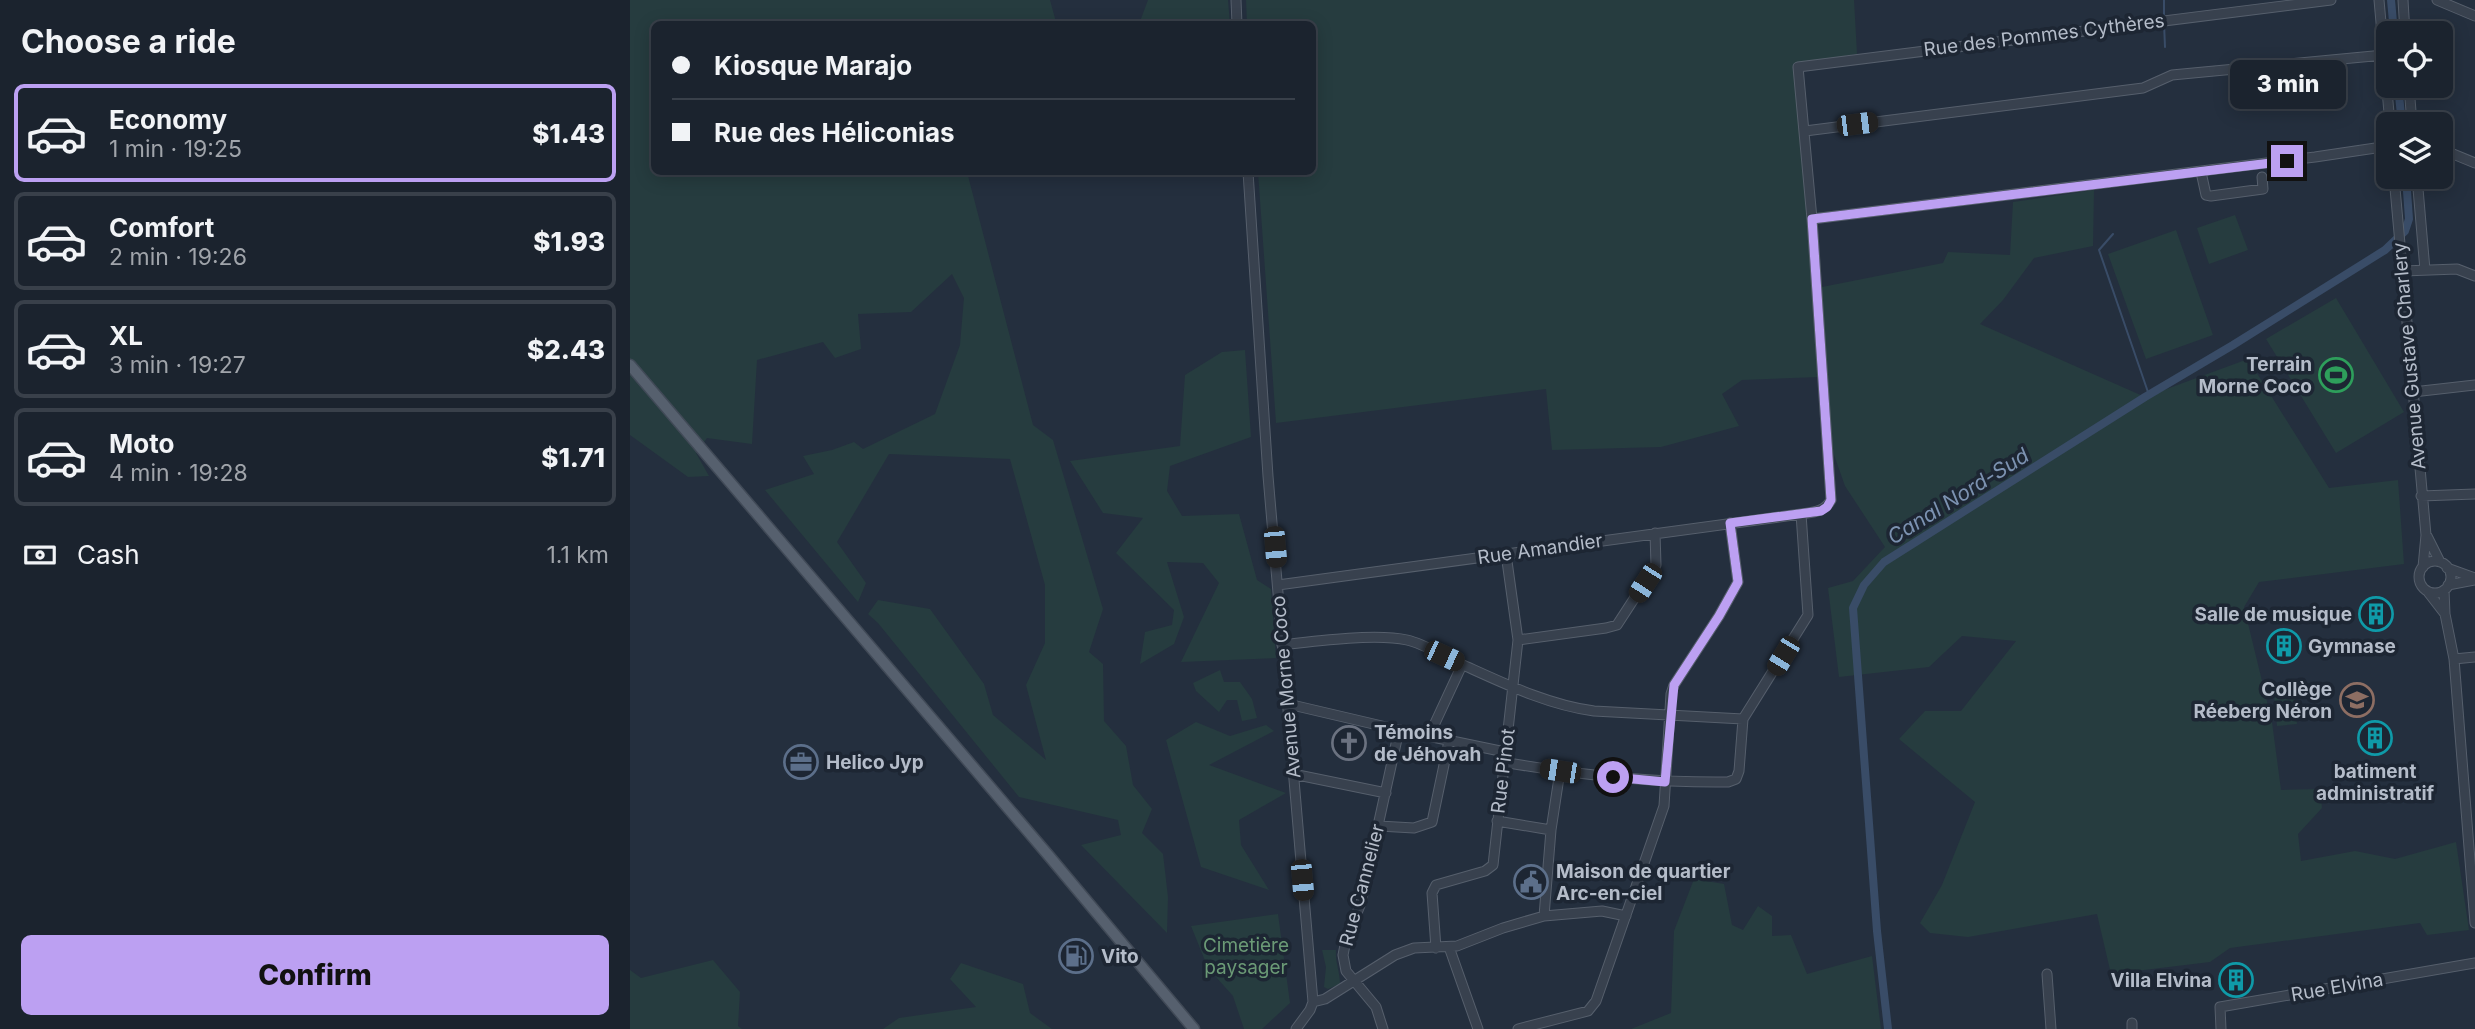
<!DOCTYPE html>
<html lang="en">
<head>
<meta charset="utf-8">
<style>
  :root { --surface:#1b232e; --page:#242b36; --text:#f1f3f6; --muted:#a0a4aa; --line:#39404a; --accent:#bca0f2 }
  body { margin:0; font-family:Inter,sans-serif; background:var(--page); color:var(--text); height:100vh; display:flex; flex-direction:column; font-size:26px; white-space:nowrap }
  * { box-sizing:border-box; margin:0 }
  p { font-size:23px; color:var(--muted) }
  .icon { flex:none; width:38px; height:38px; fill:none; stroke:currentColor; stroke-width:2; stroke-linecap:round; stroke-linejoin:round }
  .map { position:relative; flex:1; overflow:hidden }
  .side { display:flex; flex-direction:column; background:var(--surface); width:630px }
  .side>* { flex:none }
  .guide { position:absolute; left:21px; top:21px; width:665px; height:154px; border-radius:10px; box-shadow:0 4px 18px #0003,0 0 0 2px var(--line); display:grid; align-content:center; height:154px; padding:0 21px; background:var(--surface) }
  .tools { position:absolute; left:1746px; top:21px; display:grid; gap:14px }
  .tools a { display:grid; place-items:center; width:77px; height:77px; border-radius:10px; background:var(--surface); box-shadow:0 4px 18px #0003,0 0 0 2px var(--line); font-size:35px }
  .end { position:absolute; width:32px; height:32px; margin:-16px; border:9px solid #bca0f2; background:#111; box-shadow:0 0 0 4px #111 }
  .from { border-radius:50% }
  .bubble { position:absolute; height:49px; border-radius:10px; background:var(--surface); box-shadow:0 4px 18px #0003,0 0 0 2px var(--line); font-size:23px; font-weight:800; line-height:49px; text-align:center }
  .car { position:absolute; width:21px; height:42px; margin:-21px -10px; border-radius:9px; box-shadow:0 0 5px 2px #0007; background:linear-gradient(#222 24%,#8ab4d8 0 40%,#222 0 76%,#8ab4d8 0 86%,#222 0) }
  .guide b { display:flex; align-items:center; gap:24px; height:66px; font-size:26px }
  .guide b+b { border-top:2px solid var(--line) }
  .guide i { width:18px; height:18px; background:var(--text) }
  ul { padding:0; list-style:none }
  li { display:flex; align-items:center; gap:21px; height:98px; margin:0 14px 10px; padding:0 7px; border:4px solid var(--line); border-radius:10px }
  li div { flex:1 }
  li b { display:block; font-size:26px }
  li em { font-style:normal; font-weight:800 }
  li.on { border-color:var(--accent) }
  li>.icon { width:63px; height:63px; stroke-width:1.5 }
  h2 { padding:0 21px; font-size:32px; line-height:84px }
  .pay { display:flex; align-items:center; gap:18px; height:77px; padding:0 21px; font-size:26px }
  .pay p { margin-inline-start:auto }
  .primary-button { display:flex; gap:14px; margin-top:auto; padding:14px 21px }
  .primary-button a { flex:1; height:80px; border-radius:10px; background:var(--accent); color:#111; font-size:28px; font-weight:800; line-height:80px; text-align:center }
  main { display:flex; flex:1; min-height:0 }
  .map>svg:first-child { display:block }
</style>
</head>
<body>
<main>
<section class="side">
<h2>Choose a ride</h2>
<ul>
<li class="on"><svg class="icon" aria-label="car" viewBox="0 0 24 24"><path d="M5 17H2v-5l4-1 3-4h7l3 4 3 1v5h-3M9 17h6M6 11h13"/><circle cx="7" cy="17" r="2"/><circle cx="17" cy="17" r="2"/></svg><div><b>Economy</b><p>1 min · 19:25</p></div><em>$1.43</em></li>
<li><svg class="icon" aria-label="car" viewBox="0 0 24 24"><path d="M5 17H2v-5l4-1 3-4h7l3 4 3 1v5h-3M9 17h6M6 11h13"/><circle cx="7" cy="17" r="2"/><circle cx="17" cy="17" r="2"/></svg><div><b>Comfort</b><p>2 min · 19:26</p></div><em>$1.93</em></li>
<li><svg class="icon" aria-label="car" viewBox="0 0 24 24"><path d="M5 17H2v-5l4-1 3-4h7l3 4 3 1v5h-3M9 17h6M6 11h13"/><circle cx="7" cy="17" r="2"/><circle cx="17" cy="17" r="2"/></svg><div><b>XL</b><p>3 min · 19:27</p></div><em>$2.43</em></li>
<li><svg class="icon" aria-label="car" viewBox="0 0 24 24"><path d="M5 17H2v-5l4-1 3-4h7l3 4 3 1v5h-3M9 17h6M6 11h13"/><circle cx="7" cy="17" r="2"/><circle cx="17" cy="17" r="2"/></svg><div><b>Moto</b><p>4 min · 19:28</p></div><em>$1.71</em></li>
</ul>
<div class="pay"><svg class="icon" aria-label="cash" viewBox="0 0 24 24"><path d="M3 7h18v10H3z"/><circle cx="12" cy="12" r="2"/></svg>Cash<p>1.1 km</p></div>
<div class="primary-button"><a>Confirm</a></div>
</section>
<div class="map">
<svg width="1845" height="1029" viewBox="0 0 1845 1029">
  <rect width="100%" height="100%" fill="#242f3e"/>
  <!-- green -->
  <path fill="#263c3f" d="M0 0H420L426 22 424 24H24V172H337L403 425 423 440 473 609 459 652 473 664 474 721 496 746 503 785 522 809 512 833 533 854 538 897 537 933 451 845 491 835 488 820 389 797 248 623 238 614 248 600 300 609 354 684 363 715 416 760 396 685 415 643V585L380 459 259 454 207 542 236 583 228 602 135 490 184 474 173 456 202 450 224 442 233 449 305 414 330 345 334 298 322 274 281 312 228 314 231 349 205 358 193 342 127 360 122 444 77 438 66 453 79 476 58 477 0 435Z
    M518 0H598L600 24H509Z
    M616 0H1224L1227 54 1167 64 1182 289 1313 263 1318 252 1380 255 1383 202 1464 190 1463 246 1404 258 1373 300 1350 324 1515 397 1618 359 1699 488 1768 480 1774 564 1629 582 1614 607 1642 722 1651 790 1690 789 1692 808 1668 834 1671 861 1725 851 1765 859 1826 842 1839 930 1797 935 1790 923 1600 948 1580 962 1481 974 1467 914 1338 937 1300 933 1290 923 1312 885 1345 802 1269 739 1295 711H1331L1386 641 1332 636 1299 667 1209 677 1198 588 1223 581 1255 547 1215 486 1197 435 1190 377 1112 380 1092 394 1109 426 1031 447 922 450 916 389 646 423 628 172H682V24H617Z
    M1605 215 1618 250 1579 264 1567 228Z
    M1546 230 1583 335 1516 359 1478 254Z
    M1706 298 1774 412 1706 453 1636 339Z
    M615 350 621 437 540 466 537 491 552 516 609 514 627 580 641 589 646 658 551 662 589 583 573 563 537 562 554 617 544 644 510 664 515 632 542 625 544 610 486 553 513 518 473 513 440 461 550 446 555 375 592 352Z
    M590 670 594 682H610L622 699 627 718 612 721 607 700H597L589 712 566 691 563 683Z
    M1664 682 1667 724 1647 726 1643 684Z
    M566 722 600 736 636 725 644 731 579 765 656 793 609 820 611 845 639 890 571 867 536 740Z
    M1064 879 1094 884 1102 925 1113 930 1128 906 1142 916V936L1161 935 1177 974 1242 956 1251 1029H1001L1041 1013 1044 931Z
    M648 914 660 1003 632 1029H614L603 996 578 968 561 926Z
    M692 950H706C705 962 710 972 710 984L698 989 694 987 696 967Z
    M83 960 110 992 108 1026 112 1029H0V970L11 978Z
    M331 963 393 984 400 1013 422 1029H253L269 1018 346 1007 320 979Z"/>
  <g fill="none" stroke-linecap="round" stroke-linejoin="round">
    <!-- stream -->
    <path stroke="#394c67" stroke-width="2" d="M1534 0V18
      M1534 23 1535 47
      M1483 234 1469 250 1519 395"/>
    <!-- canal -->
    <path stroke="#394c67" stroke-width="8" d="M1761 0 1764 33
      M1768 86 1772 124
      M1258 1029 1247 931 1223 608 1234 585 1254 562 1515 397 1603 345 1755 250 1775 231 1779 219 1776 177"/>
    <!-- minor casing -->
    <g stroke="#565f6c" stroke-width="11">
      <path id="minor" d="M606 0 607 24
        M1749 0 1760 124
        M1773 0 1775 33
        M1807 0 1845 16
        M1779 86 1782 124
        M1175 131 1513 88 1542 75 1754 55
        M1811 149 1845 163
        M618 172 638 476 683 1002 680 1010 666 1029
        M1571 172 1576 195 1581 196 1633 189 1632 177
        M1764 177 1796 535 1793 567
        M1787 177 1795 270
        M1182 219 1685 157 1759 146
        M1773 271 1827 269 1845 276
        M1783 392 1845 385
        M1791 496 1845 494
        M1797 536 1810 562
        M1789 577a16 16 0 1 1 32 0a16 16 0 1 1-32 0Z
        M1817 568 1845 578
        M648 585 1171 514C1184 512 1194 512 1201 500L1182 219 1168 67 1701 0
        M1818 585 1845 580
        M1814 590 1815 614 1824 659 1845 923
        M1798 592 1815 614
        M888 640 976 628 987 625 1026 565 1025 533
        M652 645C685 641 746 633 777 640 795 644 814 657 831 664 873 683 918 705 964 711L1113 719
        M1824 659 1845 657
        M658 704 769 730 875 752
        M799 736 832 665
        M873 762C948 775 1022 783 1098 782L1106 779 1109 771 1113 719 1178 615 1171 514
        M663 774 756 793
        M867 821 921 830
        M749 826 784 828 802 822 819 741
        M914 916 921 830 930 771
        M819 947 848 1029
        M806 948 802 893 806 885 855 871 863 865 888 640 876 554
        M1417 974 1421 1029
        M683 1002 695 999 765 955 784 948 827 946 873 928 914 916 972 911 996 916
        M1502 1023V1029
        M753 1029 746 1007 716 971 713 955 716 940 731 903 769 730
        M888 1029 958 1011 966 1001 1034 806 1041 694 1044 685 1089 616 1108 582 1100 523
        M1591 1029 1590 1007 1845 963"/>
    </g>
    <!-- major casing -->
    <g stroke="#414a57" stroke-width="13">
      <path id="major" d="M0 365 419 856 564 1029"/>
    </g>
    <!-- minor -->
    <use href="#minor" stroke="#38414e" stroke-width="9"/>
    <!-- major -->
    <use href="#major" stroke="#56606e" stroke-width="10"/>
  </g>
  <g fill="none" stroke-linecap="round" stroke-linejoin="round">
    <!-- route -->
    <path stroke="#bca0f2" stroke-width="9" d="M983 777 1035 782 1044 685 1089 616 1108 582 1100 523 1191 511 1197 507 1201 500 1182 219 1657 161"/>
  </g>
  <!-- icons -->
  <defs>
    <g id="stadium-ring" transform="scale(1.75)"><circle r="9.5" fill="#1d2633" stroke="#2e9e5b" stroke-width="1.5"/><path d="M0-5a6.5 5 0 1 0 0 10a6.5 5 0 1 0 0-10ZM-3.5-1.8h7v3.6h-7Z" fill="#2e9e5b"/></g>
    <g id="building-ring" transform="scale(1.75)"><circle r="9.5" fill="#1d2633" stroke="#0f9aa8" stroke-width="1.5"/><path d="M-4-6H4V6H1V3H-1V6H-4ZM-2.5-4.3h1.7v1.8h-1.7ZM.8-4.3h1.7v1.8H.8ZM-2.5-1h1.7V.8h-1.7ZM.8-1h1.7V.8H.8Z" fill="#0f9aa8"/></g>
    <g id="school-ring" transform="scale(1.75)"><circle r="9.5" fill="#1d2633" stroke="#8d6e63" stroke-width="1.5"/><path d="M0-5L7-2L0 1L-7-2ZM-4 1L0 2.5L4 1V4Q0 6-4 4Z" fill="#8d6e63"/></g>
    <g id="church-ring" transform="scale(1.75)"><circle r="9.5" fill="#1d2633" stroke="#6b7280" stroke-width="1.5"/><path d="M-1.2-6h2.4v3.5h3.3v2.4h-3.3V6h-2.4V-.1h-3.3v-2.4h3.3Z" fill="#6b7280"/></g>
    <g id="office-ring" transform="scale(1.75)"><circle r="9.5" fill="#1d2633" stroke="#5c6f8a" stroke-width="1.5"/><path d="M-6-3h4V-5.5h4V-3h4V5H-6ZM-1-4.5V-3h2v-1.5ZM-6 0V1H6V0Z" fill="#5c6f8a"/></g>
    <g id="civic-ring" transform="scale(1.75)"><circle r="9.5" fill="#1d2633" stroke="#5c6f8a" stroke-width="1.5"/><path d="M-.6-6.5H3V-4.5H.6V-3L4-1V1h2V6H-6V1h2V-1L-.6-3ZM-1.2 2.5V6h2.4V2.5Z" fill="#5c6f8a"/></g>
    <g id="fuel-ring" transform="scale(1.75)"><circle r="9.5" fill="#1d2633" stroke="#5c6f8a" stroke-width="1.5"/><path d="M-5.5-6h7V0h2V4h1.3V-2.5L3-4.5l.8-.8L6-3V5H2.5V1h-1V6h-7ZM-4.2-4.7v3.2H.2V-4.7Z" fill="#5c6f8a"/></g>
  </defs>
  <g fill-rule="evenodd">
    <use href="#stadium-ring" x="1706" y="375"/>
    <use href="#building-ring" x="1746" y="614"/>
    <use href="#building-ring" x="1654" y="646"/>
    <use href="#school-ring" x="1727" y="700"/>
    <use href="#building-ring" x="1745" y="738"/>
    <use href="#church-ring" x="719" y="743"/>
    <use href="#office-ring" x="171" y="762"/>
    <use href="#civic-ring" x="901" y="882"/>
    <use href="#fuel-ring" x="446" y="956"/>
    <use href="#building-ring" x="1606" y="980"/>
  </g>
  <g text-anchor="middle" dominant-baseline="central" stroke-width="7" stroke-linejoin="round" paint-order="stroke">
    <!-- street labels -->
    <g font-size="19" fill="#b4bcc9" stroke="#1d2633">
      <text transform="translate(1414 35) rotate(-7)">Rue des Pommes Cythères</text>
      <text transform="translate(1779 356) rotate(-95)">Avenue Gustave Charlery</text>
      <text transform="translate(910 549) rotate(-8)">Rue Amandier</text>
      <text transform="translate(656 687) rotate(-95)">Avenue Morne Coco</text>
      <text transform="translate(873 771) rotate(-83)">Rue Pinot</text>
      <text transform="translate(732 885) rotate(-75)">Rue Cannelier</text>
      <text transform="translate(1707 987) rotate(-10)">Rue Elvina</text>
    </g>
    <!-- poi labels -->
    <g font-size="19" font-weight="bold" fill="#b4bcc9" stroke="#1d2633" text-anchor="start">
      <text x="1682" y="364" text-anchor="end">Terrain<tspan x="1682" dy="22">Morne Coco</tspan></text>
      <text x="1722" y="614" text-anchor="end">Salle de musique</text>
      <text x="1678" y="646">Gymnase</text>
      <text x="1702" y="689" text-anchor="end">Collège<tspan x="1702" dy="22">Réeberg Néron</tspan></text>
      <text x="744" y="732">Témoins<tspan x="744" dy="22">de Jéhovah</tspan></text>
      <text x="196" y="762">Helico Jyp</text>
      <text x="1745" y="771" text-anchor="middle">batiment<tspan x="1745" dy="22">administratif</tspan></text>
      <text x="926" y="871">Maison de quartier<tspan x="926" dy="22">Arc-en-ciel</tspan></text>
      <text x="471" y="956">Vito</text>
      <text x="1582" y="980" text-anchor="end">Villa Elvina</text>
    </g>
    <!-- park labels -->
    <g font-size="19" fill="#6b9a76" stroke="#1d2633">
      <text x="616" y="945">Cimetière<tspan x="616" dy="22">paysager</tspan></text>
    </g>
    <!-- water labels -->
    <g font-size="21" font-style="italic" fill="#7c92b1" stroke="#1d2633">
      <text transform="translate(1328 496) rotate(-32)">Canal Nord-Sud</text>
    </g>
  </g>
</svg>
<div class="tools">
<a><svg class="icon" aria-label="locate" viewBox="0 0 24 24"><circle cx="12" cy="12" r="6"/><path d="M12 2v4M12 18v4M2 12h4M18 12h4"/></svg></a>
<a><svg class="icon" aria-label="layers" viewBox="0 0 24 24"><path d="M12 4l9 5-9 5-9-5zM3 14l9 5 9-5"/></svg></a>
</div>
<i class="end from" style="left:983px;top:777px"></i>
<i class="end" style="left:1657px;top:161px"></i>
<div class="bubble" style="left:1600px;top:60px;width:116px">3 min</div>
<i class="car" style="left:1227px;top:124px;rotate:83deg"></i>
<i class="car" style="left:645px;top:547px;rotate:175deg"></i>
<i class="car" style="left:1015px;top:583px;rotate:213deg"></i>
<i class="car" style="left:814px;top:656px;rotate:115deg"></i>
<i class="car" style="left:1153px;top:656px;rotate:211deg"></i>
<i class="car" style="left:930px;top:771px;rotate:279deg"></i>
<i class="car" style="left:672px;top:880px;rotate:175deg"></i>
<div class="guide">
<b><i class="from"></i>Kiosque Marajo</b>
<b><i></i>Rue des Héliconias</b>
</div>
</div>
</main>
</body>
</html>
